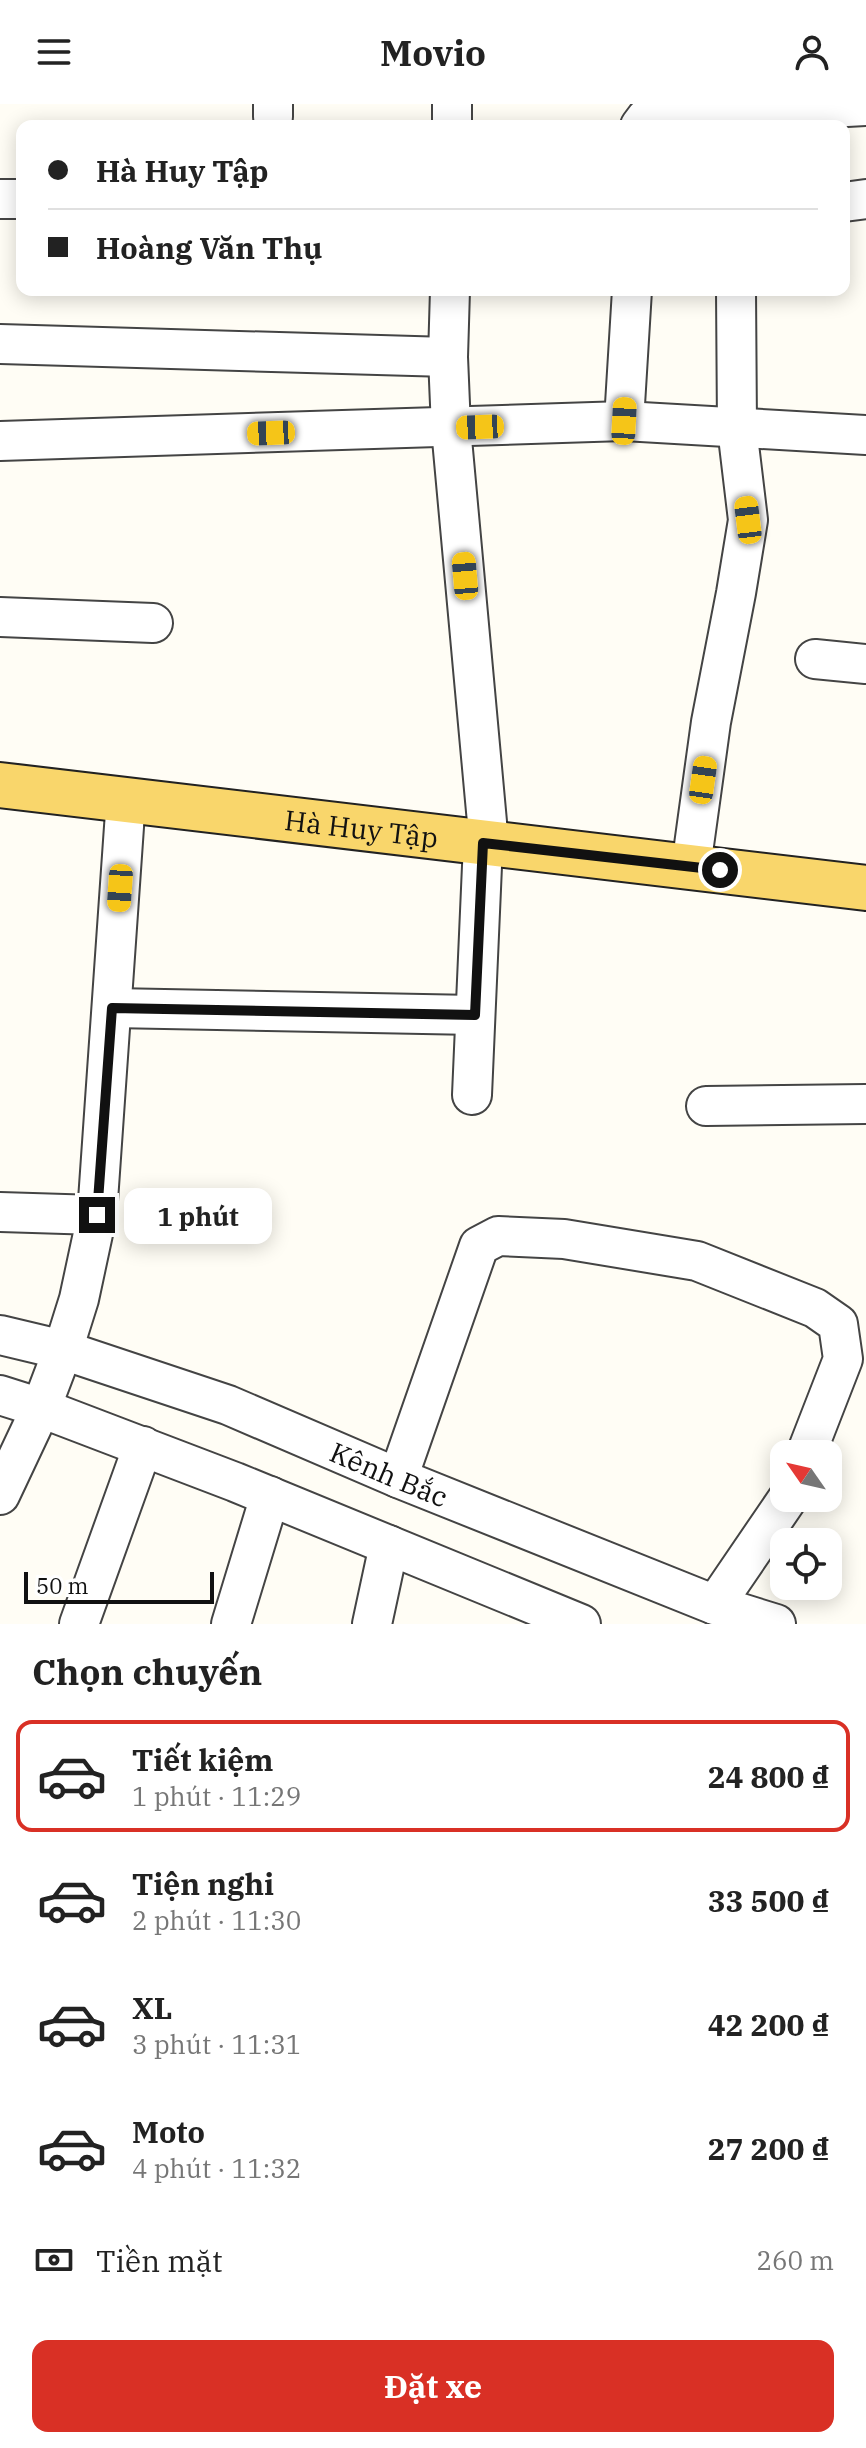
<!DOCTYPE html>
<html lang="vi">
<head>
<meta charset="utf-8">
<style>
  :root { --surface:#fff; --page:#f6f6f6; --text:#222; --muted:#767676; --line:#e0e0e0; --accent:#d93025 }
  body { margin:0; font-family:"IBM Plex Serif",serif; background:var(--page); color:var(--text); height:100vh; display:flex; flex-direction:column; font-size:30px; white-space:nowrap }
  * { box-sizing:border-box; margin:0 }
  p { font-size:26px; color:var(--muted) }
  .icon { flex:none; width:44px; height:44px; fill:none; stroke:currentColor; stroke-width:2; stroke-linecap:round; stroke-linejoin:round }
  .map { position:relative; height:1520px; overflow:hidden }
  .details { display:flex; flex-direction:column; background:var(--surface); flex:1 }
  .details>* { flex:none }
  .guide { position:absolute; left:16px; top:16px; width:834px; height:176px; border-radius:16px; box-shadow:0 4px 20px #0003; display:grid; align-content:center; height:176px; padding:0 32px; background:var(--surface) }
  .needle { width:52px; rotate:304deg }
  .tools { position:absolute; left:770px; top:1336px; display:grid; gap:16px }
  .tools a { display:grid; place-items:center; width:72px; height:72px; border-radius:16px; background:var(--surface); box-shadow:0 4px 20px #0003; font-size:40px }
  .scale { position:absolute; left:24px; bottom:20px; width:190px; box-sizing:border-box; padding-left:8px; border:4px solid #111; border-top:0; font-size:22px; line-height:28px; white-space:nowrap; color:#111; -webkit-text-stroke:6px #fff; paint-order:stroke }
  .end { position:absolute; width:36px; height:36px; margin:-18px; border:10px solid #111; background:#fff; box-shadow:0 0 0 4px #fff }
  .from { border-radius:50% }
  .bubble { position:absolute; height:56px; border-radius:16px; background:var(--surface); box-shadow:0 4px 20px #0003; font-size:26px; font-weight:800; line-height:56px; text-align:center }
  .car { position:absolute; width:24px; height:48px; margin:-24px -12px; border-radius:10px; box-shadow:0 0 6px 2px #0007; background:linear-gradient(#f5c518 24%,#345 0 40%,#f5c518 0 76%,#345 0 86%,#f5c518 0) }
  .guide b { display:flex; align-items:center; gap:28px; height:76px; font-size:30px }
  .guide b+b { border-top:2px solid var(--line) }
  .guide i { width:20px; height:20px; background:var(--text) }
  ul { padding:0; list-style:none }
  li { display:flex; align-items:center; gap:24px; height:112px; margin:0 16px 12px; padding:0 16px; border:4px solid transparent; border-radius:16px }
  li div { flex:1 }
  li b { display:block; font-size:30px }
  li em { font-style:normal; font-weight:800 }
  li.on { border-color:var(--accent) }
  li>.icon { width:72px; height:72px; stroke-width:1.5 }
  h2 { padding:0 32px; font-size:36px; line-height:96px }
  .pay { display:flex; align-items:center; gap:20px; height:88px; padding:0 32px; font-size:30px }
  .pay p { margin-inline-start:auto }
  .primary-button { display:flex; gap:16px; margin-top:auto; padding:16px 32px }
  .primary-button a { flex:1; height:92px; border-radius:16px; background:var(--accent); color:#fff; font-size:32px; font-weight:800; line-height:92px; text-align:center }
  header { display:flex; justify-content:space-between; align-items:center; height:104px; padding:0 32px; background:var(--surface); font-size:36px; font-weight:800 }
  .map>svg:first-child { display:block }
</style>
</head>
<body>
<header><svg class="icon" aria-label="menu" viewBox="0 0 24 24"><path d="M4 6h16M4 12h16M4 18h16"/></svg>Movio<svg class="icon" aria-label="person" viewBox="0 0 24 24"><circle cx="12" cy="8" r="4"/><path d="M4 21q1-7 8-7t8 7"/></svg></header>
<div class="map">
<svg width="866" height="1520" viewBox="0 0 866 1520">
  <rect width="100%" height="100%" fill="#fffdf5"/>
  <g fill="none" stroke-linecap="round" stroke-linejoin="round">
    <!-- minor casing -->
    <g stroke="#444" stroke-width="42">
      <g id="minor">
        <path d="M273 0V13"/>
        <path d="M452 0V22"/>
        <path d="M640 22 646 14 866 2"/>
        <path d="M0 95H22"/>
        <path d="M844 98 866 95"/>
        <path d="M450 186 448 253 451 324 489 740"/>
        <path d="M0 240 448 253"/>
        <path d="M624 317 632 186"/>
        <path d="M0 337 624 317 866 331"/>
        <path d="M0 513 153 519"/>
        <path d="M815 555 866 560"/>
        <path d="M691 763 711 618 736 489 748 416 737 324 736 186"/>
        <path d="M112 904 475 911"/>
        <path d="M472 991 483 739"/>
        <path d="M706 1002 866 1000"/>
        <path d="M0 1108 97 1111"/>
        <path id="s1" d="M0 1231 63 1246 228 1301 398 1374 715 1501 776 1520"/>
        <path d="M0 1291 41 1304 235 1378 581 1520"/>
        <path d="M398 1374 479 1142 498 1132 564 1135 697 1157 815 1204 838 1220 843 1255 806 1350"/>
        <path d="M0 1391 41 1304 63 1246 79 1195 97 1111 126 694"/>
        <path d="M715 1501 788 1394"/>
        <path d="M79 1520 143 1342"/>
        <path d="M231 1520 270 1392"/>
        <path d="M372 1520 389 1441"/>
      </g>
    </g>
    <!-- major casing -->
    <g stroke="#222" stroke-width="48">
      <g id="major">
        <path id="s2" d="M0 681 866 784"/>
      </g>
    </g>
    <!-- minor -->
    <use href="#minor" stroke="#fff" stroke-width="38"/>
    <!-- major -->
    <use href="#major" stroke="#f9d66b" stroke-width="44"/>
  </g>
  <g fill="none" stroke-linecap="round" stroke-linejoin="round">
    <!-- route -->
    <path stroke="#111" stroke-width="10" d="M97 1111 112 904 475 911 483 739 720 766"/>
  </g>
  <g text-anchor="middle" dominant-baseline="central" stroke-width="8" stroke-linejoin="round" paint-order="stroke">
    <!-- street labels -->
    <g font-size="28" fill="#111" stroke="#fff">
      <text stroke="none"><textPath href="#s2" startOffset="364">Hà Huy Tập</textPath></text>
      <text stroke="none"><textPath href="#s1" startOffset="414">Kênh Bắc</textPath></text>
    </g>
  </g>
</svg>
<div class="tools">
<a><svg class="needle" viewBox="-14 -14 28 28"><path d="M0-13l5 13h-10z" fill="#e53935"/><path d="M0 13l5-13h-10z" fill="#767676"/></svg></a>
<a><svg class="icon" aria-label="locate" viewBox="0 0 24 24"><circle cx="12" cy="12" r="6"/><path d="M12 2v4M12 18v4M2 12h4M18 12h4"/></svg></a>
</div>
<div class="scale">50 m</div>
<i class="end from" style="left:720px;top:766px"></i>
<i class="end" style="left:97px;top:1111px"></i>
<div class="bubble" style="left:124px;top:1084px;width:148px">1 phút</div>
<i class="car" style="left:624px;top:317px;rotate:3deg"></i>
<i class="car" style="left:480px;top:323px;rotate:268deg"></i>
<i class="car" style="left:271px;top:329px;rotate:268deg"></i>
<i class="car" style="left:748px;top:416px;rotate:353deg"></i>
<i class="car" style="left:465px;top:472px;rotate:355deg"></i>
<i class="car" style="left:703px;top:676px;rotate:8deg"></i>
<i class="car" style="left:120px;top:784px;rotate:184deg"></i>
<div class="guide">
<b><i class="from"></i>Hà Huy Tập</b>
<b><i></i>Hoàng Văn Thụ</b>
</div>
</div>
<section class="details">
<h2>Chọn chuyến</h2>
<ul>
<li class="on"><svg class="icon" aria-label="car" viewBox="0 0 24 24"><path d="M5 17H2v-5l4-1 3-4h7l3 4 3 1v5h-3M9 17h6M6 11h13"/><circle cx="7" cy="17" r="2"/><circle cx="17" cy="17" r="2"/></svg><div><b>Tiết kiệm</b><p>1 phút · 11:29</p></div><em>24 800 ₫</em></li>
<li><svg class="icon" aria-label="car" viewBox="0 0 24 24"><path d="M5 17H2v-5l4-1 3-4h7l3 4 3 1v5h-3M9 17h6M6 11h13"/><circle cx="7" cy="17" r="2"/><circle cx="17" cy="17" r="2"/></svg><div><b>Tiện nghi</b><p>2 phút · 11:30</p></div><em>33 500 ₫</em></li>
<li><svg class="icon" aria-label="car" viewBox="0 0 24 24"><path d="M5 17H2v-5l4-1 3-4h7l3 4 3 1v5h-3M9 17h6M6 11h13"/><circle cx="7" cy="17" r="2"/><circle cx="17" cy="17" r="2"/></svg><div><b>XL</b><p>3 phút · 11:31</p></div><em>42 200 ₫</em></li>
<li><svg class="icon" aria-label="car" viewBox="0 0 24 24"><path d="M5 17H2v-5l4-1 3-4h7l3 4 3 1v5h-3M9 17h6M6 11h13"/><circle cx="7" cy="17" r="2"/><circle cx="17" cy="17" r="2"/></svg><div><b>Moto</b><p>4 phút · 11:32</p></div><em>27 200 ₫</em></li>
</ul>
<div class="pay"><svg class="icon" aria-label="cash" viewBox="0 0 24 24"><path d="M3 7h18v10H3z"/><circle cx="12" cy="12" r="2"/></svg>Tiền mặt<p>260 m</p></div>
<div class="primary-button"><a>Đặt xe</a></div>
</section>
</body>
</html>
